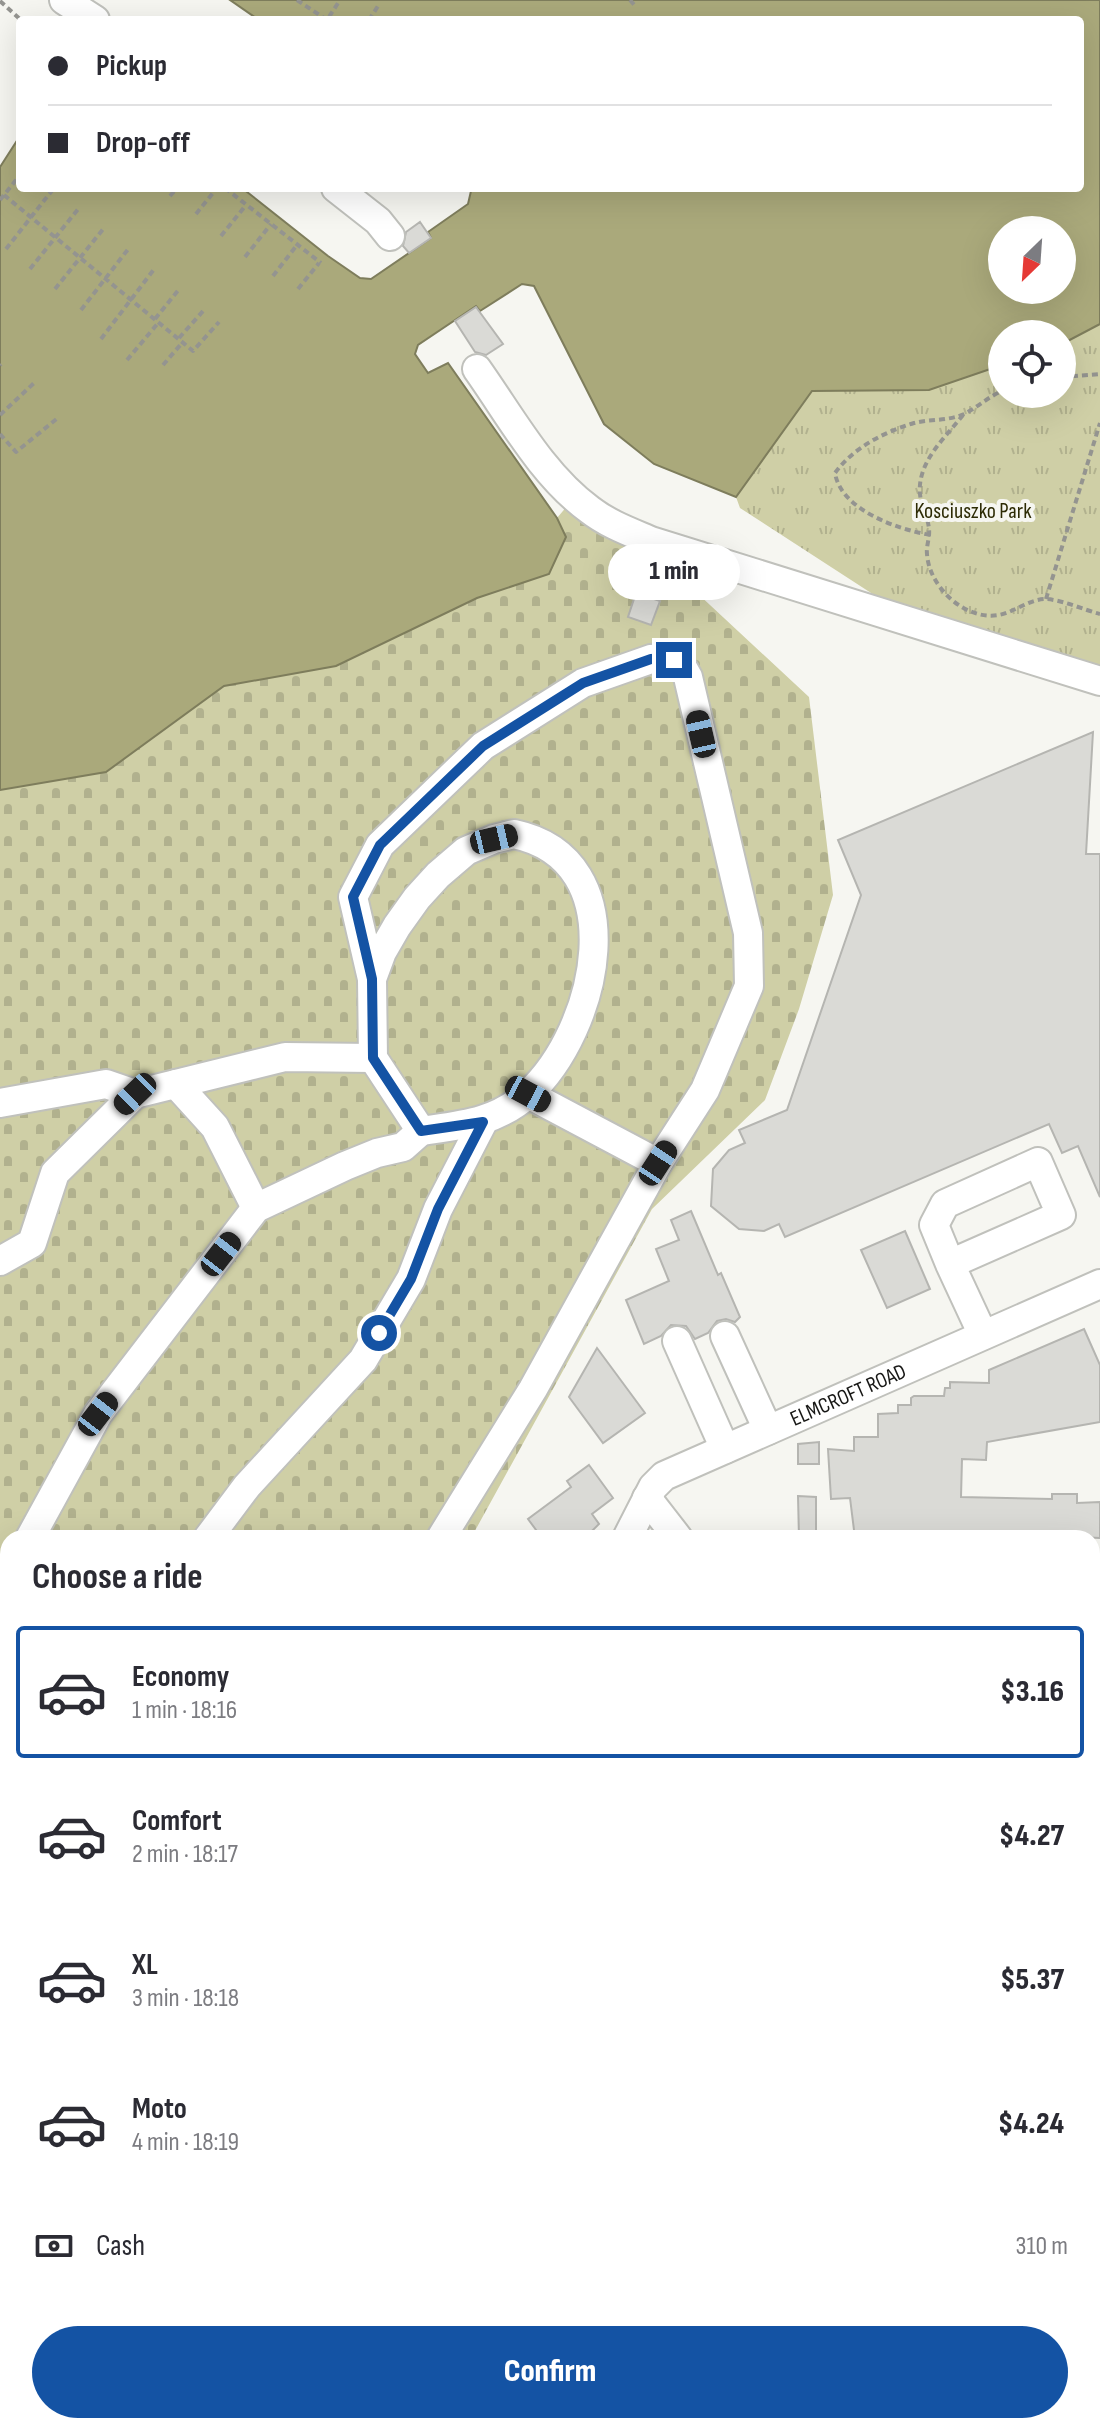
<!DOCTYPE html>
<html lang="en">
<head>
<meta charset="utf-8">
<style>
  :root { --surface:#fff; --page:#f7f7f7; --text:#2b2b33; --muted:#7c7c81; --line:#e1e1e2; --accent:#1453a4 }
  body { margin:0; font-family:"Sofia Sans Condensed",sans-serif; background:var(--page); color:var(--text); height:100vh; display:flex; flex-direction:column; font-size:30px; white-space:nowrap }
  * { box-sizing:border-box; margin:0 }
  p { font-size:26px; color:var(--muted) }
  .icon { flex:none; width:44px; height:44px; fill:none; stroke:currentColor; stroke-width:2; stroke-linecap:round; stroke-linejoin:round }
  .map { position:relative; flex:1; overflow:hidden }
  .panel { position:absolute; left:0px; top:1530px; width:1100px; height:904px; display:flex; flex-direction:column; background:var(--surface); border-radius:24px 24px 0 0; box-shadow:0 8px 32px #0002 }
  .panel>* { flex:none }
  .banner { position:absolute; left:16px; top:16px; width:1068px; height:176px; border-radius:8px; box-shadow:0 8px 32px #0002; display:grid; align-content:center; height:176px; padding:0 32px; background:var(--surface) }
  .needle { width:52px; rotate:205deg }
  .fabs { position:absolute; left:988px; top:216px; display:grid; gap:16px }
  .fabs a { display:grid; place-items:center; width:88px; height:88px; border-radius:50%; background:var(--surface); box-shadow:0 8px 32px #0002; font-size:40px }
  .end { position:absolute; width:36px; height:36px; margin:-18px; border:10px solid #1453a4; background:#fff; box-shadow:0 0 0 4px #fff }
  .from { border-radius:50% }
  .bubble { position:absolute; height:56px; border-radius:28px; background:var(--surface); box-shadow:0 8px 32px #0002; font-size:26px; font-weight:800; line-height:56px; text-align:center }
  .car { position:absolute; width:24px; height:48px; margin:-24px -12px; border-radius:10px; box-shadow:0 0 6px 2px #0007; background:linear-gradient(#222 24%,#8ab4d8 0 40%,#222 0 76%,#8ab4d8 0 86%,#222 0) }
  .banner b { display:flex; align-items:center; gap:28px; height:76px; font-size:30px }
  .banner b+b { border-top:2px solid var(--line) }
  .banner i { width:20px; height:20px; background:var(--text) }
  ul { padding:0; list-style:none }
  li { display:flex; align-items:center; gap:24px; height:132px; margin:0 16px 12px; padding:0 16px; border:4px solid transparent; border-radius:8px }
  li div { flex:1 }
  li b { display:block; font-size:30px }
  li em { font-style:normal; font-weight:800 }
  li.current { border-color:var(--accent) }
  li>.icon { width:72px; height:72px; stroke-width:1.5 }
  h2 { padding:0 32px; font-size:36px; line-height:96px }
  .pay { display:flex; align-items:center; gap:20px; height:88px; padding:0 32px; font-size:30px }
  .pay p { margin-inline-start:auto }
  .button { display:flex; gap:16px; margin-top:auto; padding:16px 32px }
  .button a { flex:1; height:92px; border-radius:48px; background:var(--accent); color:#fff; font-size:32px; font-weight:800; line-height:92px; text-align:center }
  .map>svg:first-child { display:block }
</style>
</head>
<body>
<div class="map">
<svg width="1100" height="2434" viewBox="0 0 1100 2434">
  <defs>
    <pattern id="cemetery-stones" width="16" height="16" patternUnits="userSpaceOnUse" patternTransform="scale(2)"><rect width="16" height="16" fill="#cfcfa6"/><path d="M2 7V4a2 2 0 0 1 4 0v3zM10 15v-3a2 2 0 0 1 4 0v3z" fill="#b1b18e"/></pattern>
    <pattern id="park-tufts" width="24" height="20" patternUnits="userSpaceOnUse" patternTransform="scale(2)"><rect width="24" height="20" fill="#cfcfa6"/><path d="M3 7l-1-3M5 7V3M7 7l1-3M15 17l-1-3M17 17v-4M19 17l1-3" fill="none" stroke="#b1b18e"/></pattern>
  </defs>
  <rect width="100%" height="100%" fill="#f6f6f1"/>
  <!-- cemetery -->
  <path fill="url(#cemetery-stones)" d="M568 505 638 538 809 697 833 895 799 1009 765 1100 652 1209 471 1538H8V1900L0 1903V790L106 772 224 686 336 666 477 598 548 574 566 537 557 518Z"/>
  <!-- park -->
  <path fill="url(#park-tufts)" d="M1100 324V679L905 615 740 508 736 497 812 391 929 390 1002 365V394H1062V344Z
    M1100 2345V2434H1009L1016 2426H1092V2349Z"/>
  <!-- water -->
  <path fill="#aaa97b" stroke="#7e7d5c" stroke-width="2" fill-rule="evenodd" d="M230 0H1100V324L1062 344V334H1002V365L929 390 812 391 736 497 654 464 604 424 534 286 522 284 480 311 476 306 418 345 415 354 428 373 448 363 557 518 566 537 549 574 477 598 336 666 224 686 106 772 0 790V167L20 136V188H242L328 256 360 278 371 279 431 238 428 232 468 204 471 191 469 188H1080V20H259ZM1002 230H1062V290H1002Z"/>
  <!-- building -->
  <path fill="#dadad6" stroke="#b5b5b1" stroke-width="2" d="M420 222 431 238 409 253 403 246 406 232Z
    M476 307 503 344 486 355 475 352 455 321Z
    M636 593 660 601 651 625 628 617Z
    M1093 732 1086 854H1100V1197L1078 1146 1062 1153 1049 1124 785 1237 779 1224 764 1231 739 1229 711 1206 713 1169 729 1150 745 1143 739 1130 787 1110 861 895 838 840Z
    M691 1211 718 1275 721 1273 740 1317 735 1322 726 1319 717 1321 708 1333 695 1339 686 1326 671 1325 661 1336 644 1344 626 1300 669 1281 656 1249 679 1240 671 1220Z
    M905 1231 930 1289 887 1308 861 1250Z
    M1084 1329 1100 1365V1422L987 1442 986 1460 962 1459 961 1497 1052 1499V1494H1077V1503L1100 1502V1538L1033 1535V1538H855L850 1498 831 1499 828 1449 854 1451V1437H878V1414L898 1413V1405H911V1398L914 1396H944L945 1388H950V1382L989 1383V1370Z
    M597 1348 645 1413 603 1443 569 1397Z
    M819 1442V1464H798V1444Z
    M589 1465 613 1498 592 1514 599 1524 585 1538H542L528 1519 571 1487 567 1481Z
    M798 1496 816 1497V1538H799Z"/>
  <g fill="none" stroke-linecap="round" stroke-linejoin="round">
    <!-- minor casing -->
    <g stroke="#c0c1bc" stroke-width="32">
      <g id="minor">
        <path d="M64 0 95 20"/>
        <path d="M336 188 378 221 390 236"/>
        <path d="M477 369C511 417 542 475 590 510 608 524 630 532 651 541L1100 681"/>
        <path d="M514 834C637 860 598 1031 528 1094 495 1123 462 1125 421 1131L373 1058 372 979 382 952 397 926 417 898 438 875 466 851 494 839Z"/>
        <path d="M372 979 353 897 380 845 483 746 583 683 651 659C669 657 680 660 688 677L748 933 749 986 705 1090 658 1163 533 1389 441 1538"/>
        <path d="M176 1084 215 1127 256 1208"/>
        <path d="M528 1094 658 1163"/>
        <path d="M0 1103 106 1084 135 1094 285 1057 373 1058"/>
        <path d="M0 1261 32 1243 55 1173 135 1094"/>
        <path d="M950 1264 934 1225 945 1204 1038 1162 1061 1215 950 1264 983 1335"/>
        <path d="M725 1336 768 1430"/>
        <path d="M677 1341 725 1449"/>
        <path d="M647 1498 678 1538"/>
        <path d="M30 1538 98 1414 256 1208 345 1166 377 1153 403 1147 421 1131"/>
        <path d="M208 1538 247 1486 363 1360 411 1279 438 1209 483 1122"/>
        <path id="s1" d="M627 1538 653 1487 664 1476 1100 1284"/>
        <path d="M1092 1582H1100"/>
        <path d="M0 1592 8 1577"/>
        <path d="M0 1666 8 1712"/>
        <path d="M1092 1810H1100"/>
        <path d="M0 1996 8 1989"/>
        <path d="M1092 2049 1100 2050"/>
        <path d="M0 2193 8 2202"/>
        <path d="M0 2259 8 2249"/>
        <path d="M1092 2339 1100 2336"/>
        <path d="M272 2426 275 2434"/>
        <path d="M446 2426 452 2434"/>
        <path d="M804 2426 813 2434"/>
        <path d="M160 2434 164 2426"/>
        <path d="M534 2434 542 2426"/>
        <path d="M997 2434 1004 2426"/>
      </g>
    </g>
    <!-- path -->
    <path stroke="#949490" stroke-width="4" stroke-dasharray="6 4" stroke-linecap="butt" d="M297 0 327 20 340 0
      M630 0 636 7
      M0 1 21 20
      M369 20 378 6
      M424 20 426 17
      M225 188 321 263
      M4 195 193 351 219 322
      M170 196 177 188
      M0 200 20 175
      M196 214 217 188
      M221 236 246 205
      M6 249 54 188
      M245 257 271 224
      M30 269 79 208
      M273 276 297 245
      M55 289 104 228
      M298 289 319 263
      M81 310 129 248
      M155 319 180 288
      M179 338 204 310
      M101 339 155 268
      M127 360 159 322
      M0 365 1 364
      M163 365 182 343
      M1062 377 1100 374
      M0 415 34 383
      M963 415C945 438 917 462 920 494 921 506 928 517 929 529 930 538 926 546 927 554 929 587 965 621 999 615 1015 612 1029 599 1046 599 1063 600 1084 610 1100 614
      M0 434 16 452 59 417
      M930 535C897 529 841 510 835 473 853 448 884 432 914 423 930 419 949 421 964 414 978 407 988 397 1002 391
      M1046 599 1100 423
      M1092 2418 1100 2408
      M1083 2434 1087 2426"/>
    <!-- minor -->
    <use href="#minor" stroke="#fff" stroke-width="28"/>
  </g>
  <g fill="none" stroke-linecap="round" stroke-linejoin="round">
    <!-- route -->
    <path stroke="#1453a4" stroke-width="10" d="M379 1333 411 1279 438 1209 483 1122 421 1131 373 1058 372 979 353 897 380 845 483 746 583 683 651 659 663 658 674 660"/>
  </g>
  <g text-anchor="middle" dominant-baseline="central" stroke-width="8" stroke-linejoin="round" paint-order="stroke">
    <!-- park labels -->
    <g font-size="22" fill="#2d2b05" stroke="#f6f6f1">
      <text x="973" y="511">Kosciuszko Park</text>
    </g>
    <!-- street labels -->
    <g font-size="22" fill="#171715" stroke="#f6f6f1">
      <text stroke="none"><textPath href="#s1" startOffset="274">ELMCROFT ROAD</textPath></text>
    </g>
  </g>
</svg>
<div class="fabs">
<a><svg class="needle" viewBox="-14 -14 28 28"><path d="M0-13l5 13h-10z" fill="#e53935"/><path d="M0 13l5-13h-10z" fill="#7c7c81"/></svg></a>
<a><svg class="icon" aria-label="locate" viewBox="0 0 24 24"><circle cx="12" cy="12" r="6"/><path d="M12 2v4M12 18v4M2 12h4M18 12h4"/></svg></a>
</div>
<i class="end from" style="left:379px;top:1333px"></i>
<i class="end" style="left:674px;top:660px"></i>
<div class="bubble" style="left:608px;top:544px;width:132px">1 min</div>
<i class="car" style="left:701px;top:734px;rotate:347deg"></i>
<i class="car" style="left:494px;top:839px;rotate:77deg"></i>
<i class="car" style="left:135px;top:1094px;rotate:226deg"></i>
<i class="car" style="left:528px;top:1094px;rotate:118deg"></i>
<i class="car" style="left:658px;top:1163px;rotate:33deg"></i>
<i class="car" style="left:221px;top:1254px;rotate:38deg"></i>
<i class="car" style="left:98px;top:1414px;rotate:38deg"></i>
<div class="banner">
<b><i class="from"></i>Pickup</b>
<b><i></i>Drop-off</b>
</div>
<section class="panel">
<h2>Choose a ride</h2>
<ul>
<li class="current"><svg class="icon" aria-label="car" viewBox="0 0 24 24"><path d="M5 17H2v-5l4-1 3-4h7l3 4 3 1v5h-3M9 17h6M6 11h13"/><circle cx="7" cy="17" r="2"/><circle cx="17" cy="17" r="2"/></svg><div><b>Economy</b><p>1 min · 18:16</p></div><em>$3.16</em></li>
<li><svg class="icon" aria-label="car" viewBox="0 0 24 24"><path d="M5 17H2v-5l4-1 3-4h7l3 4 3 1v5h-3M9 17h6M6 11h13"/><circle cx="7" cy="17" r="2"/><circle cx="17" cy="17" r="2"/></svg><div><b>Comfort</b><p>2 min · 18:17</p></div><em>$4.27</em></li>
<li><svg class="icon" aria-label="car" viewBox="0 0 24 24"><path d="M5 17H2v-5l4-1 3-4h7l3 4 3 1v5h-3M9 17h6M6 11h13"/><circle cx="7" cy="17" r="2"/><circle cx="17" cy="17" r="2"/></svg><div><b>XL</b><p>3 min · 18:18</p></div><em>$5.37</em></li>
<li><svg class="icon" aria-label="car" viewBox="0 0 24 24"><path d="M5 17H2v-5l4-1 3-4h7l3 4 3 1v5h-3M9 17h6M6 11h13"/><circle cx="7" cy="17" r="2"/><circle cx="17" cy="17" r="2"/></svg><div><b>Moto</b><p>4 min · 18:19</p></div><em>$4.24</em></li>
</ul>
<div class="pay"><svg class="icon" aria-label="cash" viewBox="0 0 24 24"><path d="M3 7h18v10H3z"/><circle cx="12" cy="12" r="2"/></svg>Cash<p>310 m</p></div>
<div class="button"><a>Confirm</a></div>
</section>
</div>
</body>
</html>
